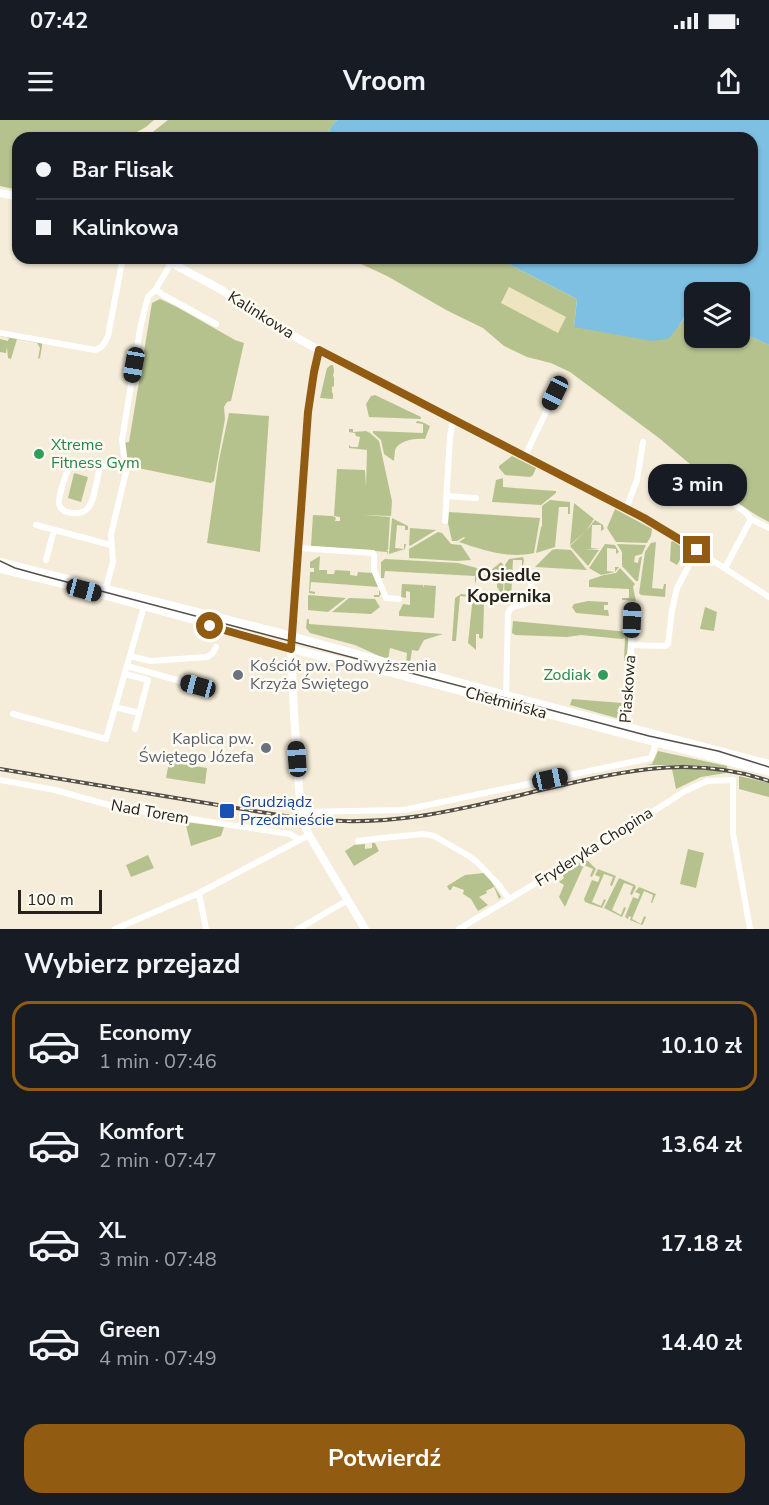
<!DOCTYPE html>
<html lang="pl">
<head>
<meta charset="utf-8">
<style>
  :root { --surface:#171b24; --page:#242831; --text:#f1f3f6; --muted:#9ea1a6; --line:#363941; --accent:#915b11 }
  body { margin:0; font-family:"Nunito Sans",sans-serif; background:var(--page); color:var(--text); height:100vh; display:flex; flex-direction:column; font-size:22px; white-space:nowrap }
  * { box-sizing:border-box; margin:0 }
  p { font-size:20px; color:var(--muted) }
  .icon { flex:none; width:33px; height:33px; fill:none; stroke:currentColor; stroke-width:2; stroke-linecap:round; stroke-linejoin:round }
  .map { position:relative; height:809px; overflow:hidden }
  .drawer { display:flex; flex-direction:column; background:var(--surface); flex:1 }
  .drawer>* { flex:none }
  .hud { position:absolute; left:12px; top:12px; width:746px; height:132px; border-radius:18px; box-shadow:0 2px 4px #0004; display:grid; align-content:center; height:132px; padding:0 24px; background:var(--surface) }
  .controls { position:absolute; left:684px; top:162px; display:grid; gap:12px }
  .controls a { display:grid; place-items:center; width:66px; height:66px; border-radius:12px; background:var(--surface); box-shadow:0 2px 4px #0004; font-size:30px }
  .scale { position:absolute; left:18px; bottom:15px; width:84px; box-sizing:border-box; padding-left:6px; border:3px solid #25221b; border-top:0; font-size:16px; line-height:21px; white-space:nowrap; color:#25221b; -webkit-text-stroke:4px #fefbf3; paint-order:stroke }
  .end { position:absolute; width:27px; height:27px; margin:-14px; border:8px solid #915b11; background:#fff; box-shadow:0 0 0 3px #fff }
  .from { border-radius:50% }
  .bubble { position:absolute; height:42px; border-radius:18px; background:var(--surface); box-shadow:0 2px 4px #0004; font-size:20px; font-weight:700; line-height:42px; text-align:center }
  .car { position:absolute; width:18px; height:36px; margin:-18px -9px; border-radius:8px; box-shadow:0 0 4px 2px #0007; background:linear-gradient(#222 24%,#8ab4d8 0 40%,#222 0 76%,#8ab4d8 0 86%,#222 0) }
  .hud b { display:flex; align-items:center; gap:21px; height:57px; font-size:22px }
  .hud b+b { border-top:2px solid var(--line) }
  .hud i { width:15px; height:15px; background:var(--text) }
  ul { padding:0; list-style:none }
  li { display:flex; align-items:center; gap:18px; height:90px; margin:0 12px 9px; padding:0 12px; border:3px solid transparent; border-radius:18px }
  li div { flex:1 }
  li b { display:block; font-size:22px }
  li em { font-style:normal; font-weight:700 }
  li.active { border-color:var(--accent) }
  li>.icon { width:54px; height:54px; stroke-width:1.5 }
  h2 { padding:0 24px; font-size:27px; line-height:72px }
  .cta { display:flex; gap:12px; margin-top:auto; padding:12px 24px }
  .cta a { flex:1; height:69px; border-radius:18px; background:var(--accent); color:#fff; font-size:24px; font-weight:700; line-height:69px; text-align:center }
  .status { display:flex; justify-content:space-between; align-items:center; height:42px; padding:0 30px; background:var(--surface); direction:ltr }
  .status svg { height:16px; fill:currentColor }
  header { display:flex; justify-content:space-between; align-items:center; height:78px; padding:0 24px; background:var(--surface); font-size:27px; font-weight:700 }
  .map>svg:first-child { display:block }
</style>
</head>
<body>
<div class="status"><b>07:42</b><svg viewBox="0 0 49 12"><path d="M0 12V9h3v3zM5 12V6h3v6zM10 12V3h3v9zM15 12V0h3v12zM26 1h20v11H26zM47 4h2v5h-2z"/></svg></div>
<header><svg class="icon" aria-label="menu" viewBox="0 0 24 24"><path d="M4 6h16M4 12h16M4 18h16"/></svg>Vroom<svg class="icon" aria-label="share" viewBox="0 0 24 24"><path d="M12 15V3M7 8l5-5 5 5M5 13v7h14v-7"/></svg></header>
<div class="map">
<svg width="769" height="809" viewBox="0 0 769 809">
  <rect width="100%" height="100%" fill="#f5edda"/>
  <!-- green -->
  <path fill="#b6c28e" d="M0 0H154L146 7 126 18H18V70L0 66Z
    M168 0H337L329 9 334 18H145Z
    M330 138H497L577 179 574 207 679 206 690 189 694 191V218H740V212L769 225V402L756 395 729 377 659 318 570 252 551 243 527 237 504 226 483 208 448 191 387 156 359 143 339 142Z
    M160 179 177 187 235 220 244 223 231 281 227 282 224 287 225 299 214 361 211 363 138 348H131L127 342 123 323 129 322 152 183Z
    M0 215 42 223V226L40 238 38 239 40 228 37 223 17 219 11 239 8 238 7 227 6 233 0 232V219L8 221 9 218 0 216Z
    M331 245H333L334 251 333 256 334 257V266L332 267V272L333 274V279L320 278 327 248Z
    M375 275 421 297V299L369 297 366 284 371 276Z
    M229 293 269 296 260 432 207 423 219 340Z
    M417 301 422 302 430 306 425 319C416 318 399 320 395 330 395 331 394 340 394 341L384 334 381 320 373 313V311L423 313V304L416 303Z
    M349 309H353V312L366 311 370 313 379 321 392 381 391 396 363 395 390 397 388 430H386L388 431V435L387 432 311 426 313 395 333 396 336 398 335 401H340V397L334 396 337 349 365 350 366 367 367 330 349 328V325L351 327H358L360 317 356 316 355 313 349 312Z
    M512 336 536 348 533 355 530 357 505 355 499 348V346Z
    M74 353 88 357 81 382 68 378Z
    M503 358V367L556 371V373L541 385 492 382 496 360Z
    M550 380 570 382V394H568V387H559L555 427 536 433 541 407 542 406V386Z
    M574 383 594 399 586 411 595 400 603 405 604 409 601 411V405H592L591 428 600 429H585L599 430 588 446 570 426 586 411 570 425Z
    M615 389 652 409 651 416 647 423 616 422 607 408Z
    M449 392 540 398 534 433C508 439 483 430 459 422L465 418 464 417 457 421H452L448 403Z
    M392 398 408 406V410H405V406L397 405 395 428 404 429V424H406L405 429 389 434Z
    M410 408 436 410 410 426 409 425Z
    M438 412 442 413 451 424 461 425 471 440 457 441 409 438V429Z
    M673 421 685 429V431L677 445 670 441 671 422Z
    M656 422 652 468 663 469 664 464H666L665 477 641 475 639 473 645 432 651 423Z
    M605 424 615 425 619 432 616 434V429L607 428V451L615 452V447H619L615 452 601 455 589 448Z
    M617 424 646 425 642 434 635 436 634 442 638 443 639 438 642 436 638 461H636L622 446V432Z
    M556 429 571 430 587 450 535 447 552 430Z
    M320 436 319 450H327V454H334L335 450 350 451V455L357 456 358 452 373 453 382 472 379 477H374V475H379V467L311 462 310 471 315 472V474L309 473 310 452H314V448H310V442Z
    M523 437 524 440 523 447H522V440H513L511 480 504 479 505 445 509 439Z
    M385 439 458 443 477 448 479 451 475 464V456L385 451 384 458H381V442Z
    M501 442 504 446 503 476 497 467V456L494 455V460L485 459 484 456Z
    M620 448 635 464 633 467 636 481 622 480V478H629V469L589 467V460L604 455 616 453Z
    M402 464 423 465 424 468V465L436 466 434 498 399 496V492L403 484 410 485V472L406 471V478L401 477Z
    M461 474 469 475 471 477 470 481H469V477L460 476 456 521H452L455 478Z
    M309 475 346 478 328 492 308 490V476Z
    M473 475H479L480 484H484L483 517 482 519 479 518V514H476V530L468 523Z
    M349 478 375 479 380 487 371 494 332 492Z
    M588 481 608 482V485H604V490H608L609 496 576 493 572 487 574 484Z
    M705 487 717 492 714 511 700 509Z
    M307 499H309V504L443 514 424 520 418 531 412 530 410 543 416 545V546L406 543 407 533 390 528 388 540 355 525 310 513 306 508Z
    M513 501 629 512 626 543 624 540 625 518 622 519 581 515 567 517 515 515 512 513Z
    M572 579 622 583V586H619V590L623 591V597L620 599 570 585Z
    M658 631 727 646V649L702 645H646L652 644Z
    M169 642 207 648 205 664 166 658Z
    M672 649H696L726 651V653L701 657 676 669Z
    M739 656 769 663V677L739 669Z
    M185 702 224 707 221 716 191 726Z
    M372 723H375L379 731 354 746 345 731 354 725 365 724V729L372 728Z
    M688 729 704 733 696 768 680 764Z
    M148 735 154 748 131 757 126 745Z
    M584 740 588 741 596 749 592 757 590 756 593 749 584 745 565 787 559 777 564 765 559 762 564 758 562 754Z
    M598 749 616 756 612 766 610 765 613 757 604 754 592 782 601 786 604 779 606 780 602 788 585 782 584 779 592 760 598 762 600 757 595 755Z
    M484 753 491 761 501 777 499 779 494 767 486 771 487 773 479 777 488 785 478 791 471 779 463 774 464 770 453 766 451 770H449L447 766 465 755Z
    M619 758 635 765 636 767 632 775 630 774 633 766 624 763 612 790 621 795 624 787 626 788 622 797 604 788Z
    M639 767 656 774 652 783H651L653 775 644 771 632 799 641 804 644 796 646 797 643 804 642 805 630 800 631 797 629 796 628 799 625 797 633 777 638 779 640 774 635 772Z"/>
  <!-- sand -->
  <path fill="#eee4bf" d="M509 167 566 197 558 213 501 183Z"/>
  <!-- water -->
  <path fill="#7dc0e1" d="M337 0H769V225L740 212V172H694V191L689 189 679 206 668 219 652 221 574 207 577 179 497 138H752V18H334L329 9Z"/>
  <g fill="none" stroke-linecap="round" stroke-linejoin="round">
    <!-- minor -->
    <path stroke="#fff" stroke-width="6" d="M156 169 163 175 216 204
      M0 213 95 230C102 228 105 223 108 216L122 142 121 138
      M319 230 659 406 769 477
      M525 336 555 273
      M100 346C97 357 95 380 88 388 82 396 62 395 59 384 58 377 67 348 72 343L79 342 100 346 125 347
      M447 376 476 378
      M731 382 745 392 751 399 769 408
      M626 389 637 360 643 322
      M445 401 450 317 452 305 455 300
      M36 405 111 425
      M298 428 373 433 374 435V450L386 478 399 479
      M46 440 54 410
      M725 448 751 399
      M105 472 113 442 111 414 126 352 122 320 141 204 148 177 156 169 171 143
      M631 525 665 526 668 524 672 490 677 468 697 430
      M130 536 151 541 207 537 213 533 216 527
      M127 546 198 566
      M125 554 148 560 135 609
      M506 577 508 493C514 481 523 489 529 481 532 476 531 465 531 460
      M115 587 139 593
      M13 594 106 619 145 483
      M625 610 628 595 633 485
      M0 660 55 670 116 687 146 692 290 714 300 720
      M301 692 404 690 651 638 656 623
      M358 721 382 718 423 714 434 716 469 736 479 744 498 764 509 779
      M199 773 206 809
      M115 809 199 773 309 715
      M298 809 348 780
      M459 809 623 711 685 671 707 661 733 660V713L750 809"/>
    <!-- tertiary -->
    <path stroke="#fff" stroke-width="8" d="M0 73 18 77
      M162 138 220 169 281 209 319 230 314 252 308 292 291 529 294 593 300 684 302 699 309 715 365 809"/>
    <!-- secondary -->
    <path stroke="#fff" stroke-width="8" d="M0 442 276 512 506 575 769 644
      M0 449 55 462 194 500 303 532 388 552 769 652"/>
    <!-- tram -->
    <path stroke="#534f46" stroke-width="1.5" d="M0 441 15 448 44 456 649 616 718 631 769 647"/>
    <!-- rail casing -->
    <g stroke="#534f46" stroke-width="4">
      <path id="rail" d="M0 649 297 698C338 703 379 702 420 696 469 689 518 675 567 664 637 648 698 637 769 661"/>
    </g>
    <!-- rail -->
    <use href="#rail" stroke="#fefbf3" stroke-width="1.5" stroke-dasharray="4.5" stroke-linecap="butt"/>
  </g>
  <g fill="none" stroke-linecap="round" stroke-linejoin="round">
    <!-- route -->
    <path stroke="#915b11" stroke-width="8" d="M210 506 291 529 308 292 314 252 319 230 644 398 697 430"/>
  </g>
  <!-- markers -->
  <g fill="#2e9e5b" stroke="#fefbf3" stroke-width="2">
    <circle cx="39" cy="334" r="6"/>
    <circle cx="603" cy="555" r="6"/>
  </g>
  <g fill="#6b7280" stroke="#fefbf3" stroke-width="2">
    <circle cx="238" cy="555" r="6"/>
    <circle cx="266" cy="628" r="6"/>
  </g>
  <rect fill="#1a4fb4" stroke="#fefbf3" stroke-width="2" x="219" y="683" width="16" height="16" rx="3"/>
  <g text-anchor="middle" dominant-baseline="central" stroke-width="5" stroke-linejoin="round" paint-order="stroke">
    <!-- street labels -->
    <g font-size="16" fill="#25221b" stroke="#fefbf3">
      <text transform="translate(261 195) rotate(32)">Kalinkowa</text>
      <text transform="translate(628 569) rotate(-86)">Piaskowa</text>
      <text transform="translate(506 583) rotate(15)">Chełmińska</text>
      <text transform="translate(150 692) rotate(10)">Nad Torem</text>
      <text transform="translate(594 727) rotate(-32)">Fryderyka Chopina</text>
    </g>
    <!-- leisure labels -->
    <g font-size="16" fill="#27864d" stroke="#fefbf3" text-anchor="start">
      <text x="51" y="325">Xtreme<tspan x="51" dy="18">Fitness Gym</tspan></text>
      <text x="591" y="555" text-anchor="end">Zodiak</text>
    </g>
    <!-- worship labels -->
    <g font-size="16" fill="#5b616d" stroke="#fefbf3" text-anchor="start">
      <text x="250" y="546">Kościół pw. Podwyższenia<tspan x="250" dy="18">Krzyża Świętego</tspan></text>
      <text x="254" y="619" text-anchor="end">Kaplica pw.<tspan x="254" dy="18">Świętego Józefa</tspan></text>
    </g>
    <!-- transit labels -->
    <g font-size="16" fill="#164399" stroke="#fefbf3" text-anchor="start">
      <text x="240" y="682">Grudziądz<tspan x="240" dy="18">Przedmieście</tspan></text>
    </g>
    <!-- neighbourhood labels -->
    <g font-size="18" font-weight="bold" fill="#25221b" stroke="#fefbf3">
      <text x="509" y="455">Osiedle<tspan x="509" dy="21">Kopernika</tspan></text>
    </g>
  </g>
</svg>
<div class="controls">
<a><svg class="icon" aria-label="layers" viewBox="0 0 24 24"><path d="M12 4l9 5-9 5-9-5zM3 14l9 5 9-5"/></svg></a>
</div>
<div class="scale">100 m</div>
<i class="end from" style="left:210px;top:506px"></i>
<i class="end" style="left:697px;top:430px"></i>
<div class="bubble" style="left:648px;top:344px;width:99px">3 min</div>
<i class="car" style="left:134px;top:245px;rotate:190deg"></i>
<i class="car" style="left:555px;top:273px;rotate:206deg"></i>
<i class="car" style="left:84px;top:470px;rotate:105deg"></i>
<i class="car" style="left:632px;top:500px;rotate:2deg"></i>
<i class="car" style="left:198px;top:566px;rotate:285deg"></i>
<i class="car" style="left:297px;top:639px;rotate:356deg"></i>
<i class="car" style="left:550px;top:659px;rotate:78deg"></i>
<div class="hud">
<b><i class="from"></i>Bar Flisak</b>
<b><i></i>Kalinkowa</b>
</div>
</div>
<section class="drawer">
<h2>Wybierz przejazd</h2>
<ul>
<li class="active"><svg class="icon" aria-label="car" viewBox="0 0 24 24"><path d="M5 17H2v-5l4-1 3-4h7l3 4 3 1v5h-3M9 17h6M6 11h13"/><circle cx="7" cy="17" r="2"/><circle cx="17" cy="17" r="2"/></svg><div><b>Economy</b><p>1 min · 07:46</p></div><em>10.10 zł</em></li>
<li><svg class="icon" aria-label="car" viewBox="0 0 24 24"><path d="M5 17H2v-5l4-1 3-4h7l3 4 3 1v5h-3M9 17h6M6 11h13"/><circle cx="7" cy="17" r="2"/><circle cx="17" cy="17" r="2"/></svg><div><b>Komfort</b><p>2 min · 07:47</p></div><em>13.64 zł</em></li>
<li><svg class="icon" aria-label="car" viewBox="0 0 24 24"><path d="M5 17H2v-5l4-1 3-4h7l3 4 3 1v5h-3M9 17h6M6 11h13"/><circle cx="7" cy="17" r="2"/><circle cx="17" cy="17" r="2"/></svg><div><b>XL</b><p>3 min · 07:48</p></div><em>17.18 zł</em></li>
<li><svg class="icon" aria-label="car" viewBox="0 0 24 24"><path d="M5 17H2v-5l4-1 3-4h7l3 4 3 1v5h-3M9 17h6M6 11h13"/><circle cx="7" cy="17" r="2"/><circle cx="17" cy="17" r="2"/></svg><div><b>Green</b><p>4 min · 07:49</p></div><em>14.40 zł</em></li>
</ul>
<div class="cta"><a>Potwierdź</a></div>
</section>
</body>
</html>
